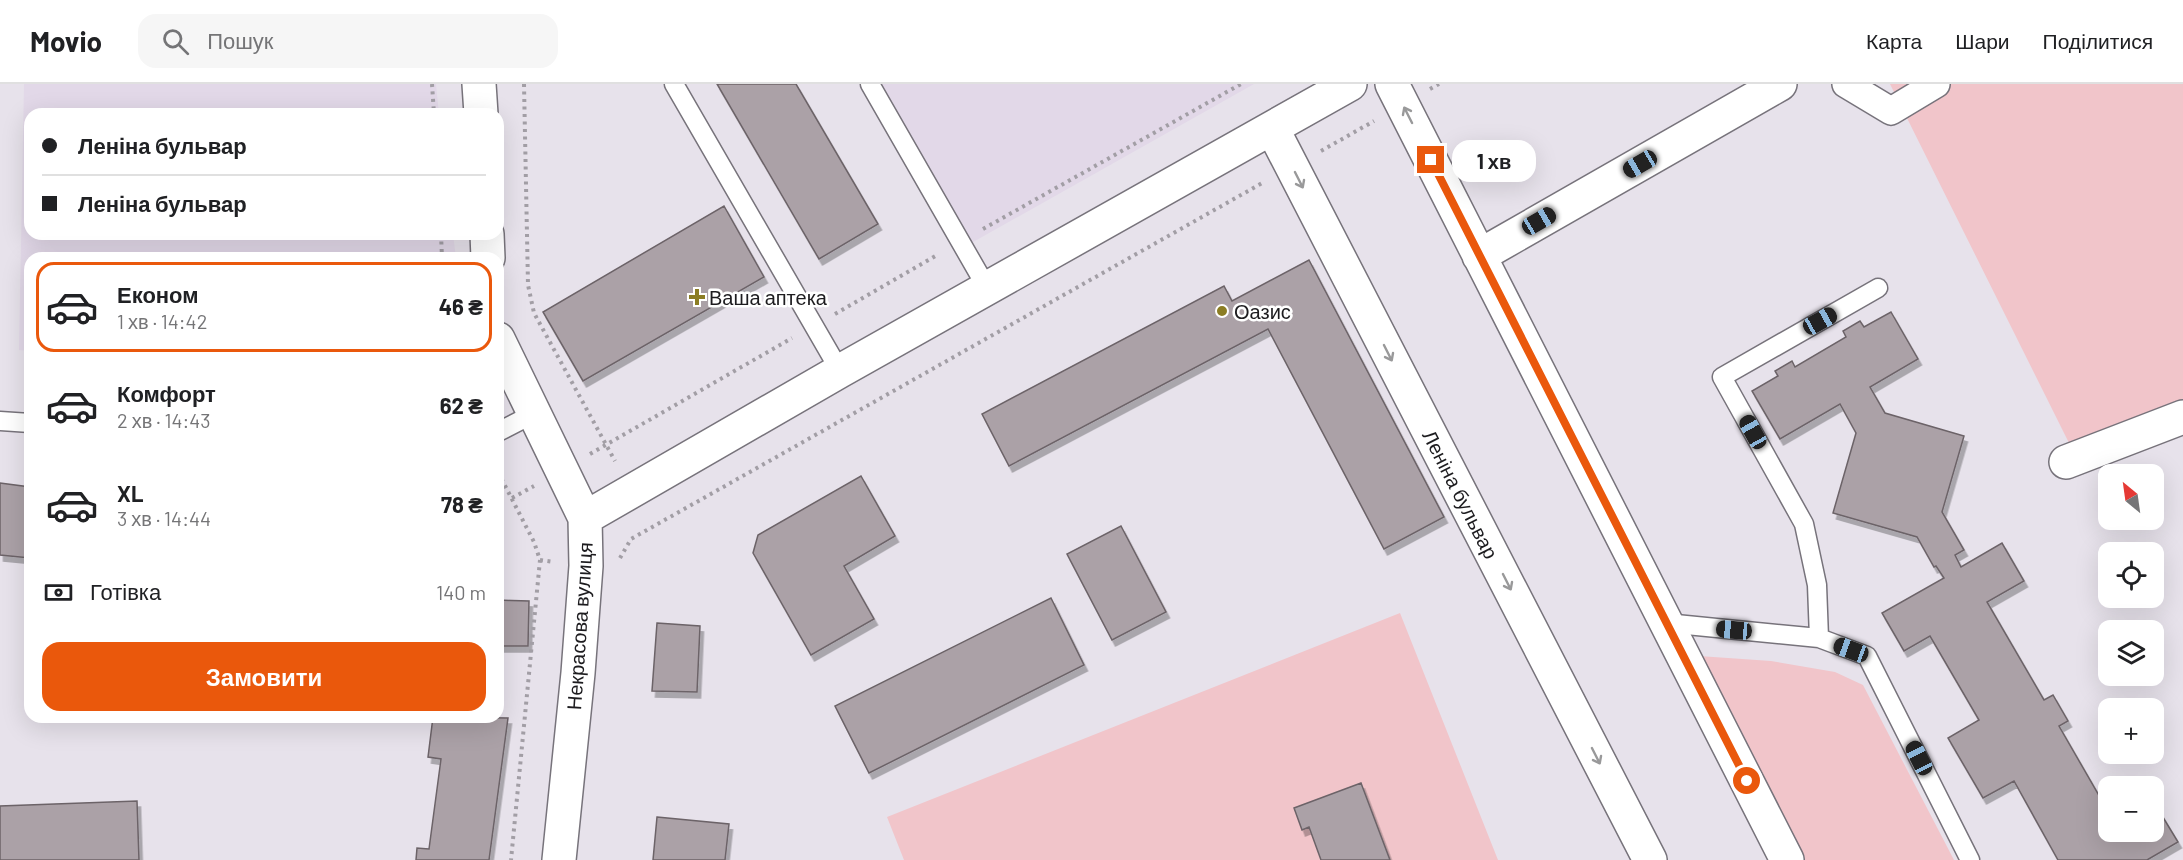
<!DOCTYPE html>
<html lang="uk">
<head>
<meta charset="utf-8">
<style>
  :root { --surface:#fff; --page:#f6f6f6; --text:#202124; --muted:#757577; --line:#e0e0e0; --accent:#ea580c }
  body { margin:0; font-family:Barlow,sans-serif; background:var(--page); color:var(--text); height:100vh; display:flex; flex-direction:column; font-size:22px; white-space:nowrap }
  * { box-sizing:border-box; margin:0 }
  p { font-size:20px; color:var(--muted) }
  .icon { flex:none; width:33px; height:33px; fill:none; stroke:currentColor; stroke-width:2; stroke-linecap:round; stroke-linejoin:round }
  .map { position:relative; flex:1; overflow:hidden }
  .sheet { position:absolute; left:24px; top:168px; width:480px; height:471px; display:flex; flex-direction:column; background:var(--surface); border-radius:18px; box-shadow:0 6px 24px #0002 }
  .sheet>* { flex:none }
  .guide { position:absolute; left:24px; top:24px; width:480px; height:132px; border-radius:18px; box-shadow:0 6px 24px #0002; display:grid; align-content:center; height:132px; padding:0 18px; background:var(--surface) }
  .needle { width:39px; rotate:331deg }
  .buttons { position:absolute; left:2098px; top:380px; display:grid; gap:12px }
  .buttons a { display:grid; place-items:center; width:66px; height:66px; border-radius:12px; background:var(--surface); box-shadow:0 6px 24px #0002; font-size:30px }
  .end { position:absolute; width:27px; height:27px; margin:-14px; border:8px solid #ea580c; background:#fff; box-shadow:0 0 0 3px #fff }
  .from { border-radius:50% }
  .bubble { position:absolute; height:42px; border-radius:18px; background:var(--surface); box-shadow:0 6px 24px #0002; font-size:20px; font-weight:700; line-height:42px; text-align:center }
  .car { position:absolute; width:18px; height:36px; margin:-18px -9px; border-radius:8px; box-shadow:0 0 4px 2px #0007; background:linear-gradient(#222 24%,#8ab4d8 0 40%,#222 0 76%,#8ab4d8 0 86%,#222 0) }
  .guide b { display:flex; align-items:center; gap:21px; height:57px; font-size:22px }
  .guide b+b { border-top:2px solid var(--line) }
  .guide i { width:15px; height:15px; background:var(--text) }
  ul { padding:10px 0 0; list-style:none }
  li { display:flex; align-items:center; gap:18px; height:90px; margin:0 12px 9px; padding:0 6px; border:3px solid transparent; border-radius:18px }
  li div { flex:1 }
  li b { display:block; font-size:22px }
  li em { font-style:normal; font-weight:700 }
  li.active { border-color:var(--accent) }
  li>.icon { width:54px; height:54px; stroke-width:1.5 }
  .pay { display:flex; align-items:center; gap:15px; height:66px; padding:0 18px; font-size:22px }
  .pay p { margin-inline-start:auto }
  .button { display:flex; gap:12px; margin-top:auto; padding:12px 18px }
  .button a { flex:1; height:69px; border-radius:18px; background:var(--accent); color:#fff; font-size:24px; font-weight:700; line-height:69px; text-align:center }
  header { display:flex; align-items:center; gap:36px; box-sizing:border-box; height:84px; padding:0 30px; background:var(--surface); border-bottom:2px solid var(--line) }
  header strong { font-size:28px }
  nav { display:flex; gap:33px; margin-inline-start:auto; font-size:21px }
  .search { width:420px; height:54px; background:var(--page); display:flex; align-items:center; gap:15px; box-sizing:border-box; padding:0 21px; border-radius:18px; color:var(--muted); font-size:22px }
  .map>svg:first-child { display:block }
</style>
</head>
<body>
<header>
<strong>Movio</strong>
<div class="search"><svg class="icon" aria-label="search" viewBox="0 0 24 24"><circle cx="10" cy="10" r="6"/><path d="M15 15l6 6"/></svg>Пошук</div>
<nav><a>Карта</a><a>Шари</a><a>Поділитися</a></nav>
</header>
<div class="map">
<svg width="2183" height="776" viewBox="0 0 2183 776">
  <defs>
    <filter id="shadow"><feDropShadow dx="3.5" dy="6" stdDeviation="0" flood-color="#0004"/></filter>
  </defs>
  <rect width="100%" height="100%" fill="#e7e2eb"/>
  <!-- built -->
  <path fill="#e2d8e8" d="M24 0H436L439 30H30V150H453L456 174H30V267L19 266Z
    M872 0H1254L966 162Z"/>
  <!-- green -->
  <path fill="#f1c5ca" d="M1890 0H2183V319L2070 361Z
    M1400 529 1498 776H904L887 733Z
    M1699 572 1771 577 1835 588 1863 601 1954 776H1802Z"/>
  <!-- building -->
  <path fill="#aba1a7" stroke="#6c6368" stroke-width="1.5" filter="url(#shadow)" d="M717 0H796L878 140 819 175Z
    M724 122 764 193 583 297 543 228Z
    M1309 176 1444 433 1384 465 1268 245 1009 382 982 330 1224 202 1232 217Z
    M1891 228 1918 275 1870 303 1885 329 1964 352 1942 428 1964 466 1955 471 1961 483 2002 459 2024 497 1987 518 2044 616 2053 611 2068 637 2059 642 2109 729V747H2154L2155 720 2178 758 2147 776H2058L2014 697 1983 714 1948 654 1979 636 1930 552 1904 567 1882 529 1944 494 1936 482 1934 483 1917 453 1833 429 1856 349 1840 320 1780 355 1752 307 1778 292 1775 287 1792 277 1795 283 1846 253 1843 247 1860 237 1864 243Z
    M861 392 895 452 844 482 874 535 811 571 753 469 758 451Z
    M0 399 30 403V474L0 471Z
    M1121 442 1166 528 1112 556 1067 470Z
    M1051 514 1084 581 869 689 835 622Z
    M498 516 529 517 528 562H498Z
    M657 539 700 542 697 608 652 607Z
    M433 633 508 634 489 776H416L417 764 429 765 441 675 428 673Z
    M1361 699 1390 776H1321L1309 743 1302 746 1294 724Z
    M137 717 139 776H0V722Z
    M657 733 729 740 725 776H653Z"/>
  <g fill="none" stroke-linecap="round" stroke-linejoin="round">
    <!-- service casing -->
    <g stroke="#77737b" stroke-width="21">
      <path id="service" d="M674 0 840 287
        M870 0 987 204
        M0 337 30 339
        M498 348 533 330
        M1666 539 1819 554 1867 572 1970 776
        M1819 554 1817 501 1804 440 1722 293 1878 204"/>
    </g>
    <!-- pedestrian casing -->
    <g stroke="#77737b" stroke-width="30">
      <path id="pedestrian" d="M1846 0 1891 27 1936 0"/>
    </g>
    <!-- minor casing -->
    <g stroke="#77737b" stroke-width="36">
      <path id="minor" d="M479 0 481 30
        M1392 0 1787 776
        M1272 44 1650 776
        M487 150 488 174
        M1479 172 1780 0
        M498 255 585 434 586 482 578 589 559 776
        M2066 378 2183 333
        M585 434 840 287 1350 0"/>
    </g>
    <!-- path -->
    <path stroke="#a29ea5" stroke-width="4" stroke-dasharray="3 4.5" stroke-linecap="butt" d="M432 0 434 30
      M524 0 528 201 534 229 615 377
      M1430 5 1439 0
      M1321 67 1374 37
      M983 145 1241 0
      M441 150 442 174
      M835 230 937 171
      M590 370 792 254
      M498 388 534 458 540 476 511 776
      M512 414 534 402
      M620 474 631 455 1264 98
      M540 476 554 478"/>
    <!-- service -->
    <use href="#service" stroke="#fff" stroke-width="18"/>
    <!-- pedestrian -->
    <use href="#pedestrian" stroke="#fff" stroke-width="27"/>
    <!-- minor -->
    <use href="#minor" stroke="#fff" stroke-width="33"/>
  </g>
  <!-- one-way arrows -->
  <defs><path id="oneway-shaft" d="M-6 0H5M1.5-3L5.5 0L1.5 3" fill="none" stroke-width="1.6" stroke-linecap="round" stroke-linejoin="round" transform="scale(1.5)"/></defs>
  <g stroke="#99999a">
    <use href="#oneway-shaft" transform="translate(1408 31) rotate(-117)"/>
    <use href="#oneway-shaft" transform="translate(1299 96) rotate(63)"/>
    <use href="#oneway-shaft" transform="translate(1388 269) rotate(63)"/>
    <use href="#oneway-shaft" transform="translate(1507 498) rotate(63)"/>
    <use href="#oneway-shaft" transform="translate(1596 672) rotate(63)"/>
  </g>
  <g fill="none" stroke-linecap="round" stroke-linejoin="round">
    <!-- route -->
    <path stroke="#ea580c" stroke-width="8" d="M1431 76 1747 697"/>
  </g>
  <!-- markers -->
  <g fill="#8b7d24" stroke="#fff" stroke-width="2">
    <path d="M694 204h6v6h6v6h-6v6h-6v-6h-6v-6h6z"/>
    <circle cx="1222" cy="227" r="6"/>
  </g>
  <g text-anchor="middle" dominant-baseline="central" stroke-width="5" stroke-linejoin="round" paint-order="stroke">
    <!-- poi labels -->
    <g font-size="20" fill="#1d1c1f" stroke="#fff" text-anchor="start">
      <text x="709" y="213">Ваша аптека</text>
      <text x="1234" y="227">Оазис</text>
    </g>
    <!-- street labels -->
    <g font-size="20" fill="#1d1c1f" stroke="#fff">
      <text transform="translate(1461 410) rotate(63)">Леніна бульвар</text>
      <text transform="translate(579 542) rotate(-86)">Некрасова вулиця</text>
    </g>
  </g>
</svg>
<div class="buttons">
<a><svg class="needle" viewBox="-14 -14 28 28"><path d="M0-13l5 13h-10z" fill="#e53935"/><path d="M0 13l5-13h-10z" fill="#757577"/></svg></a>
<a><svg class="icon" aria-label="locate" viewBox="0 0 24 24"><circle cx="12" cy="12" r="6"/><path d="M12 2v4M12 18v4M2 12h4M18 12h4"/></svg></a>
<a><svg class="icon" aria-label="layers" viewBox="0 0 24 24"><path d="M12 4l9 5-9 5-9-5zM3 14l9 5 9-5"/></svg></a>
<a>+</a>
<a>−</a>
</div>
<i class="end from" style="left:1747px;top:697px"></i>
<i class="end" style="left:1431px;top:76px"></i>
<div class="bubble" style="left:1452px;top:56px;width:84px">1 хв</div>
<i class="car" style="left:1640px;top:80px;rotate:240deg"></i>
<i class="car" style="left:1539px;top:137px;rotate:60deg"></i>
<i class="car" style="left:1820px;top:237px;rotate:61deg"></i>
<i class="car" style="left:1753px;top:348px;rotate:331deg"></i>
<i class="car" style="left:1734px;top:546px;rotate:275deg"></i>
<i class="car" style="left:1851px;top:566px;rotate:290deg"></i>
<i class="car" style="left:1919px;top:674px;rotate:333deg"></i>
<div class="guide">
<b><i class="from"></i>Леніна бульвар</b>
<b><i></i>Леніна бульвар</b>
</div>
<section class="sheet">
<ul>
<li class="active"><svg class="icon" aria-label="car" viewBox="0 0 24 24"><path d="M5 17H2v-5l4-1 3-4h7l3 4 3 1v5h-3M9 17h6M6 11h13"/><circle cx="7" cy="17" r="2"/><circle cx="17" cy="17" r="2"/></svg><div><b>Економ</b><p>1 хв · 14:42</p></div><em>46 ₴</em></li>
<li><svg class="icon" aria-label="car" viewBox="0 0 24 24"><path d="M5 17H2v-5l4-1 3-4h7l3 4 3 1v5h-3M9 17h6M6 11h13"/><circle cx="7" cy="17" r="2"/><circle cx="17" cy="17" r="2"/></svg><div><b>Комфорт</b><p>2 хв · 14:43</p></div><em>62 ₴</em></li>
<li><svg class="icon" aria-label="car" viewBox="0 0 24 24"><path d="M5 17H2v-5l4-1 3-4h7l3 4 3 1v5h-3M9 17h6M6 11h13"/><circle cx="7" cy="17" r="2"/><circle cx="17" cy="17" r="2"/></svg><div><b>XL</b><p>3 хв · 14:44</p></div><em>78 ₴</em></li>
</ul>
<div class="pay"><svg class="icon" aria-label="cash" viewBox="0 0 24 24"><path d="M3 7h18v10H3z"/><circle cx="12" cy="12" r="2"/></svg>Готівка<p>140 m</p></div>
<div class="button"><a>Замовити</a></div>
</section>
</div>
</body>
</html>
